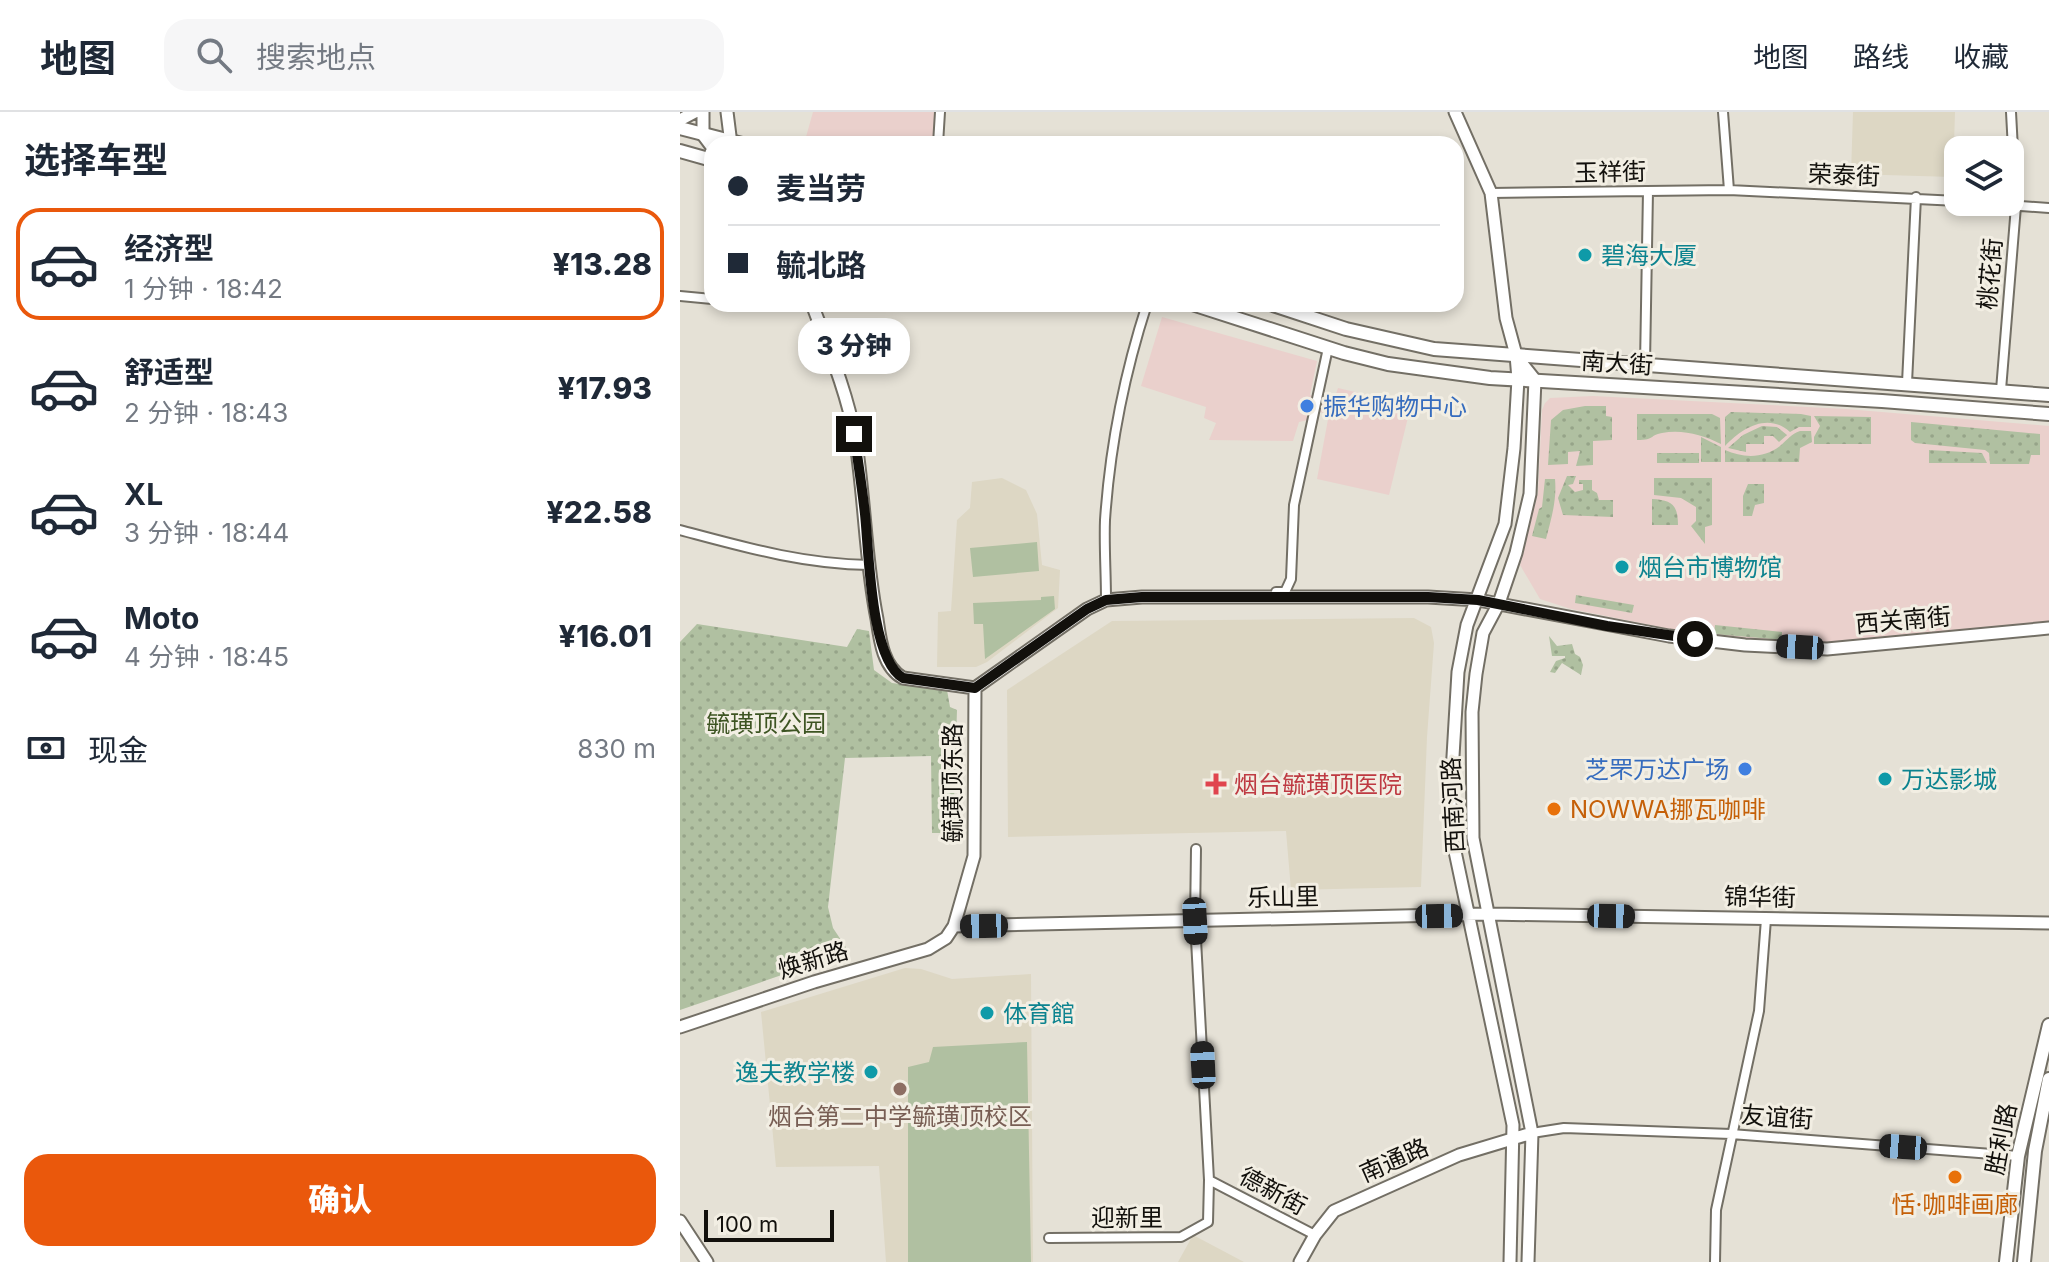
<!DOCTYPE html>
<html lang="zh">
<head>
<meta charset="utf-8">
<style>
  :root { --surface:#fff; --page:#f6f6f7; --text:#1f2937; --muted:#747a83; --line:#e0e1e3; --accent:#ea580c }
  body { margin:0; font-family:Inter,"Noto Sans SC",sans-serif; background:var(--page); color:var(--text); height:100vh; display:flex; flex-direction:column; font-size:30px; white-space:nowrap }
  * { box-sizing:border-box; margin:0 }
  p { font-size:26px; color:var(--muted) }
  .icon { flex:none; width:44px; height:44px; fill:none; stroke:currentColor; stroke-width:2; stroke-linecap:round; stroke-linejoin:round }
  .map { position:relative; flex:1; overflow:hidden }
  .panel { display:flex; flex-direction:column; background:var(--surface); width:680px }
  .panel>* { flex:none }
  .top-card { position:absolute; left:24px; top:24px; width:760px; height:176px; border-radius:24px; box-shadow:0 4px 12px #0003; display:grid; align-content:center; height:176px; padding:0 24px; background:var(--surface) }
  .tools { position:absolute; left:1264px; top:24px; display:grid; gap:16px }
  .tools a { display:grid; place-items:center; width:80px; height:80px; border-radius:16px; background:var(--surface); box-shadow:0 4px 12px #0003; font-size:40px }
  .scale { position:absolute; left:24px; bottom:20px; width:130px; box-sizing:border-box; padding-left:8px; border:4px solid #12100c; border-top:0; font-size:22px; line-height:28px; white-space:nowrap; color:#12100c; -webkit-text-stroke:6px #f2eee3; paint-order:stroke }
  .end { position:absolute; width:36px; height:36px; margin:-18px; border:10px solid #12100c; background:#fff; box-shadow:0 0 0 4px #fff }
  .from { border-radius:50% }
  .bubble { position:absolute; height:56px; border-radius:24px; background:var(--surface); box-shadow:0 4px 12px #0003; font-size:26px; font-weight:800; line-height:56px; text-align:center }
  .car { position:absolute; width:24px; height:48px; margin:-24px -12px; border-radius:10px; box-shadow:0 0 6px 2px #0007; background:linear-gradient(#222 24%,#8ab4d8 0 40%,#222 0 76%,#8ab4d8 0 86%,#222 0) }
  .top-card b { display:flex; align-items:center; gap:28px; height:76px; font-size:30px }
  .top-card b+b { border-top:2px solid var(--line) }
  .top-card i { width:20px; height:20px; background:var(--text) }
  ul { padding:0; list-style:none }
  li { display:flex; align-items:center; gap:24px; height:112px; margin:0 16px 12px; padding:0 8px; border:4px solid transparent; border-radius:24px }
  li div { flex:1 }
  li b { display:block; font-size:30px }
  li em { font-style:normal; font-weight:800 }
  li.on { border-color:var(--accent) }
  li>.icon { width:72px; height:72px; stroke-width:1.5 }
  h2 { padding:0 24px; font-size:36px; line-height:96px }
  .pay { display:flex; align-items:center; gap:20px; height:88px; padding:0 24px; font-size:30px }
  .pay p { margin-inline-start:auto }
  .cta { display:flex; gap:16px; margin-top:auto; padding:16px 24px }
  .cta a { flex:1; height:92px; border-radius:24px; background:var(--accent); color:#fff; font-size:32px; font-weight:800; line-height:92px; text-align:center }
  header { display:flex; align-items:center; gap:48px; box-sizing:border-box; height:112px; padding:0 40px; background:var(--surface); border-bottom:2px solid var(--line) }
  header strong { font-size:38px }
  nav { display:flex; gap:44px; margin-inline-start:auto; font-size:28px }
  .search { width:560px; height:72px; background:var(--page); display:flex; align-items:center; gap:20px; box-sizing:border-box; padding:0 28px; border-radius:24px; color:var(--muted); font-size:30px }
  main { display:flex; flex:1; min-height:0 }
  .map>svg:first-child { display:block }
</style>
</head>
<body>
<header>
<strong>地图</strong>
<div class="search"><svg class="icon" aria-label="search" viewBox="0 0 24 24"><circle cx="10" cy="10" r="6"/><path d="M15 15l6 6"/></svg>搜索地点</div>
<nav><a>地图</a><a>路线</a><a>收藏</a></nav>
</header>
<main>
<section class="panel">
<h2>选择车型</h2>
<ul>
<li class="on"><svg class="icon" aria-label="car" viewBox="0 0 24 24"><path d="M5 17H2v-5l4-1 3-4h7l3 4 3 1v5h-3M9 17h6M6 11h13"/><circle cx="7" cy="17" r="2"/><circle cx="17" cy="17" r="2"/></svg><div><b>经济型</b><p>1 分钟 · 18:42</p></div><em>¥13.28</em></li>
<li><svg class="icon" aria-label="car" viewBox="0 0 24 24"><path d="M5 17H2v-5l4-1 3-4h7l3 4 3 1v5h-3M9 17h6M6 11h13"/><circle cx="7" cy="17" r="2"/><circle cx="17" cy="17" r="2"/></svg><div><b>舒适型</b><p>2 分钟 · 18:43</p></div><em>¥17.93</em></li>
<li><svg class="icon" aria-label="car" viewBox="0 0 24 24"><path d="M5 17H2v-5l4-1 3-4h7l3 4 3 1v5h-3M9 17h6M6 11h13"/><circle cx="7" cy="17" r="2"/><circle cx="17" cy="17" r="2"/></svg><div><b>XL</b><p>3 分钟 · 18:44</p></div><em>¥22.58</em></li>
<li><svg class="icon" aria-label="car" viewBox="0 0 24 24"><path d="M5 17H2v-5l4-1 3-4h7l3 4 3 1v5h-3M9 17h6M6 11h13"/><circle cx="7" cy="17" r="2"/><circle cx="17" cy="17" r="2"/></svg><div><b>Moto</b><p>4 分钟 · 18:45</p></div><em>¥16.01</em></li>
</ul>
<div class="pay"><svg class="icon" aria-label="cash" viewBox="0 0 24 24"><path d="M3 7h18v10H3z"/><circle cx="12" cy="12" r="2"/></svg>现金<p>830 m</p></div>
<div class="cta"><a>确认</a></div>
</section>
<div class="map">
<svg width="1369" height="1150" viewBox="0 0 1369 1150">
  <defs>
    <pattern id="grass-dots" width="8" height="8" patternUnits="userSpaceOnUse" patternTransform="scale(2)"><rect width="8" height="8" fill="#b0c0a1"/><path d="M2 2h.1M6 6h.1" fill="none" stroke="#96a489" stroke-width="1.8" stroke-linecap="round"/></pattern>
  </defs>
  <rect width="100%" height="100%" fill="#e5e1d6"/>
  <!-- commercial -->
  <path fill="#ead0cc" d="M133 0H256L254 32H124Z
    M482 205 637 249 630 283 653 290 658 276 731 293 709 383 637 367 649 302 631 298 628 308 619 310 613 329 529 328 536 311 524 306 526 295 461 274Z
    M913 284 1166 297 1369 314V511L1130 532 1043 526 995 518 891 497 860 487 840 453 858 381 862 298 865 291 870 286Z"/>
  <!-- built -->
  <path fill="#ddd7c4" d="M1173 0H1275L1273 65 1171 62Z
    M322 366 346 378 357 402 362 453 380 458 378 496 307 550 296 555H257L258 500 271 499 277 408 290 396 292 370Z
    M734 506 751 515 754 531 747 625 741 775 611 778 606 719 328 725 327 578 432 509Z
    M225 856 241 857 272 867 351 862 353 1150H206L199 1054 96 1055 81 900Z
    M513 1123 564 1150H498Z"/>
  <!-- grass -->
  <path fill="url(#grass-dots)" d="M905 294H926V304L932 305V328L913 329V353L896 354 900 339 888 340V352L868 353 871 308 883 298Z
    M1051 300 1121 302 1131 304V315H1119L1110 320C1088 300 1062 316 1045 334V305Z
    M957 302H1032L1040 306 1041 332C1023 323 1002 317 982 321 969 323 976 328 957 328Z
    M1134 304 1191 305V332H1134V325L1140 314Z
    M1231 310 1360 322V343H1351L1349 352H1310L1309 341 1305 338 1235 331 1231 328Z
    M1082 314 1097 315 1107 323 1099 330 1093 324H1084V332H1066V340L1048 336 1063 323Z
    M1120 319H1131L1132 330 1120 336 1119 350H1045V338C1063 346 1083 347 1100 334 1107 328 1111 322 1120 319Z
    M1021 325 1041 335V350H1021Z
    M1249 338 1302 341 1307 351H1249Z
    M977 341H1019V351H977Z
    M887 364H896L893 372 888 373 895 380 903 378V372H899V368H912V378L917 381 919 388H933V405L883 403 878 386Z
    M974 366H1032V413L1025 415V432L1011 414 1016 409V395L1001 386 974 383Z
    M865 367H875C877 389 871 407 866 427L852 424 859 397 862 395Z
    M1068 372H1084V391L1075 393 1072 404H1063V384Z
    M972 387C992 388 998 393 998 413H972Z
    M896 483 954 493 952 501 895 491Z
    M17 512 167 535 177 517 189 519 194 558 212 571 267 578 270 595 277 598 273 721H252L251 644 165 646 148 795 153 816 169 840 0 898V530Z
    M1035 513 1102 520V528L1034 522Z
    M869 524 877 534 892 532 895 542 900 545 903 553 901 563 882 551 875 561 870 560 876 549 885 546V544H872Z"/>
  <!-- pitch -->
  <path fill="#b0c0a1" d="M357 430 359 459 293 465 290 436Z
    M374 484 375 497 305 547 303 512H294L293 491 361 488V485Z
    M347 930 351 1150H228V955L249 950 253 935Z"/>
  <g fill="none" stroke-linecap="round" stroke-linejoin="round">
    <!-- street casing -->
    <g stroke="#736f65" stroke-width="12">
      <path id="street" d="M1043 0 1049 78
        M258 32 260 0
        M811 81 1049 78 1278 89
        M1287 90 1369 96
        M0 184 32 187
        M965 252 968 79
        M1227 271 1236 85
        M1321 278 1336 94 1331 0
        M0 418C64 435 122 452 189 453
        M596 480H605L611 467 614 393 648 236
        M426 488C426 461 424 434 425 408 430 334 444 263 467 192
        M516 737 515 809 529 1068 635 1123
        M852 1021 884 1016 1051 1022 1338 1044
        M369 1126 501 1125 528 1110 529 1068
        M1035 1150 1036 1098 1079 899 1086 807"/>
    </g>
    <!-- secondary casing -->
    <g stroke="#736f65" stroke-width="15">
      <path id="secondary" d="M23 0V23L32 35
        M47 0 51 32
        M775 0 811 81 826 206 836 243 838 267 834 336 825 412 787 513 778 560 770 695 773 730 833 1013 830 1150
        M0 8 15 0
        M132 192C148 235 167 280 175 325 185 386 185 447 197 507 200 528 203 555 223 566L295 576
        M836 244 855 268 850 382 836 441 819 491 803 521 796 562 792 600 793 726 852 1021 848 1150
        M274 814 807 802 1369 811
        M0 915 134 870 248 837 266 826 274 814 294 744 295 576 407 497 426 488 462 485H748L798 488 989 524 1065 533 1147 537 1369 516
        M0 1109 27 1150
        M620 1150 635 1123 654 1099 779 1043 852 1021"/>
    </g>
    <!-- primary casing -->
    <g stroke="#736f65" stroke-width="16">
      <path id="primary" d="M0 16 62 32
        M0 39 32 48
        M512 192 664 241 708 252 810 266 1202 289 1369 302
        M590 192 666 217 754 237 1369 283
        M1326 1150 1338 1044 1369 913
        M1344 1150 1355 1039 1369 967"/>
    </g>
    <!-- street -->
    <use href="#street" stroke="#fff" stroke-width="8"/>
    <!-- secondary -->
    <use href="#secondary" stroke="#fff" stroke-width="11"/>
    <!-- primary -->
    <use href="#primary" stroke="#fff" stroke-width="12"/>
  </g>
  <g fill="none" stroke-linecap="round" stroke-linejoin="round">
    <!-- route -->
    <path stroke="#12100c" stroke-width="10" d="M174 322C178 349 182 375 185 402 189 438 190 547 223 566L295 576 407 497 426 488 462 485H748L798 488 927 514 1015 527"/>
  </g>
  <!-- markers -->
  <g fill="#0f9aa8" stroke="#f2eee3" stroke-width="3">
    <circle cx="905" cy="143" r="8"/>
    <circle cx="942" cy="455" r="8"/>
    <circle cx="1205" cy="667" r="8"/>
    <circle cx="307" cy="901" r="8"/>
    <circle cx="191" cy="960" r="8"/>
  </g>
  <g fill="#3f7fe0" stroke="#f2eee3" stroke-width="3">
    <circle cx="627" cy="294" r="8"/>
    <circle cx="1065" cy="657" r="8"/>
  </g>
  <path fill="#e0444e" stroke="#f2eee3" stroke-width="3" d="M532 660h8v8h8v8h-8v8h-8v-8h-8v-8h8z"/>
  <g fill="#e8710a" stroke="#f2eee3" stroke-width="3">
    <circle cx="874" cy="697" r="8"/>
    <circle cx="1275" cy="1065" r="8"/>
  </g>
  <circle fill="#8d6e63" stroke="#f2eee3" stroke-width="3" cx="220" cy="977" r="8"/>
  <g text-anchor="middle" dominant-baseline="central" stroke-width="6" stroke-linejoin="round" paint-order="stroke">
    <!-- street labels -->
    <g font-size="24" fill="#12100c" stroke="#f2eee3">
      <text transform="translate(930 60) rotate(-1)">玉祥街</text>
      <text transform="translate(1164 63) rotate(2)">荣泰街</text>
      <text transform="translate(1310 162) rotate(-85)">桃花街</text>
      <text transform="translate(937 251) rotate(4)">南大街</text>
      <text transform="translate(1223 508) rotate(-5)">西关南街</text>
      <text transform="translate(272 671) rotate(-90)">毓璜顶东路</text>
      <text transform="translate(773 693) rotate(-93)">西南河路</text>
      <text transform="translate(603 785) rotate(-1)">乐山里</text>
      <text transform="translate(1080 785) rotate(1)">锦华街</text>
      <text transform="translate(133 848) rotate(-17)">焕新路</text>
      <text transform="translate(1097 1005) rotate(4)">友谊街</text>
      <text transform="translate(1321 1027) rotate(-79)">胜利路</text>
      <text transform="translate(714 1048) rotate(-24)">南通路</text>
      <text transform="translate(593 1079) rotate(28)">德新街</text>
      <text x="447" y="1105">迎新里</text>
    </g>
    <!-- culture labels -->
    <g font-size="24" fill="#0d838f" stroke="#f2eee3" text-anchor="start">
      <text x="921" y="143">碧海大厦</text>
      <text x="958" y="455">烟台市博物馆</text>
      <text x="1221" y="667">万达影城</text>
      <text x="323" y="901">体育館</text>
      <text x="175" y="960" text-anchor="end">逸夫教学楼</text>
    </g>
    <!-- shop labels -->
    <g font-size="24" fill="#366cbe" stroke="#f2eee3" text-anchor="start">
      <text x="643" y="294">振华购物中心</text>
      <text x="1049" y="657" text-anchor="end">芝罘万达广场</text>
    </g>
    <!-- park labels -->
    <g font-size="24" fill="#3d5422" stroke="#f2eee3">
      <text x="86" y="611">毓璜顶公园</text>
    </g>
    <!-- health labels -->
    <g font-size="24" fill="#be3a42" stroke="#f2eee3" text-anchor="start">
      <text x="554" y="672">烟台毓璜顶医院</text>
    </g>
    <!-- food labels -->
    <g font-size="24" fill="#c56008" stroke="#f2eee3" text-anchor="start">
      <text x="890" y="697">NOWWA挪瓦咖啡</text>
      <text x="1275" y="1092" text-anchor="middle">恬·咖啡画廊</text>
    </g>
    <!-- education labels -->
    <g font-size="24" fill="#785e54" stroke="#f2eee3">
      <text x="220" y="1004">烟台第二中学毓璜顶校区</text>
    </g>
  </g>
</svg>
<div class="tools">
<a><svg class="icon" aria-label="layers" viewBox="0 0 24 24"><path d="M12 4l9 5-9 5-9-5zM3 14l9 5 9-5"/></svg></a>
</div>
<div class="scale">100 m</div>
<i class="end from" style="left:1015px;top:527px"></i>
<i class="end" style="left:174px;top:322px"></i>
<div class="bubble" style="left:118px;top:206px;width:112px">3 分钟</div>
<i class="car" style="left:1120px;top:535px;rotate:273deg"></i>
<i class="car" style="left:759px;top:804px;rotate:89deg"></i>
<i class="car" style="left:931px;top:804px;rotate:91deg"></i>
<i class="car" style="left:515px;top:809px;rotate:177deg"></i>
<i class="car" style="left:304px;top:814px;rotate:269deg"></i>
<i class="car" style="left:523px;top:953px;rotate:357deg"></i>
<i class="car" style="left:1223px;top:1035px;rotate:274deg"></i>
<div class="top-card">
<b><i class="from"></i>麦当劳</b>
<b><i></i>毓北路</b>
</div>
</div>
</main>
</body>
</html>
